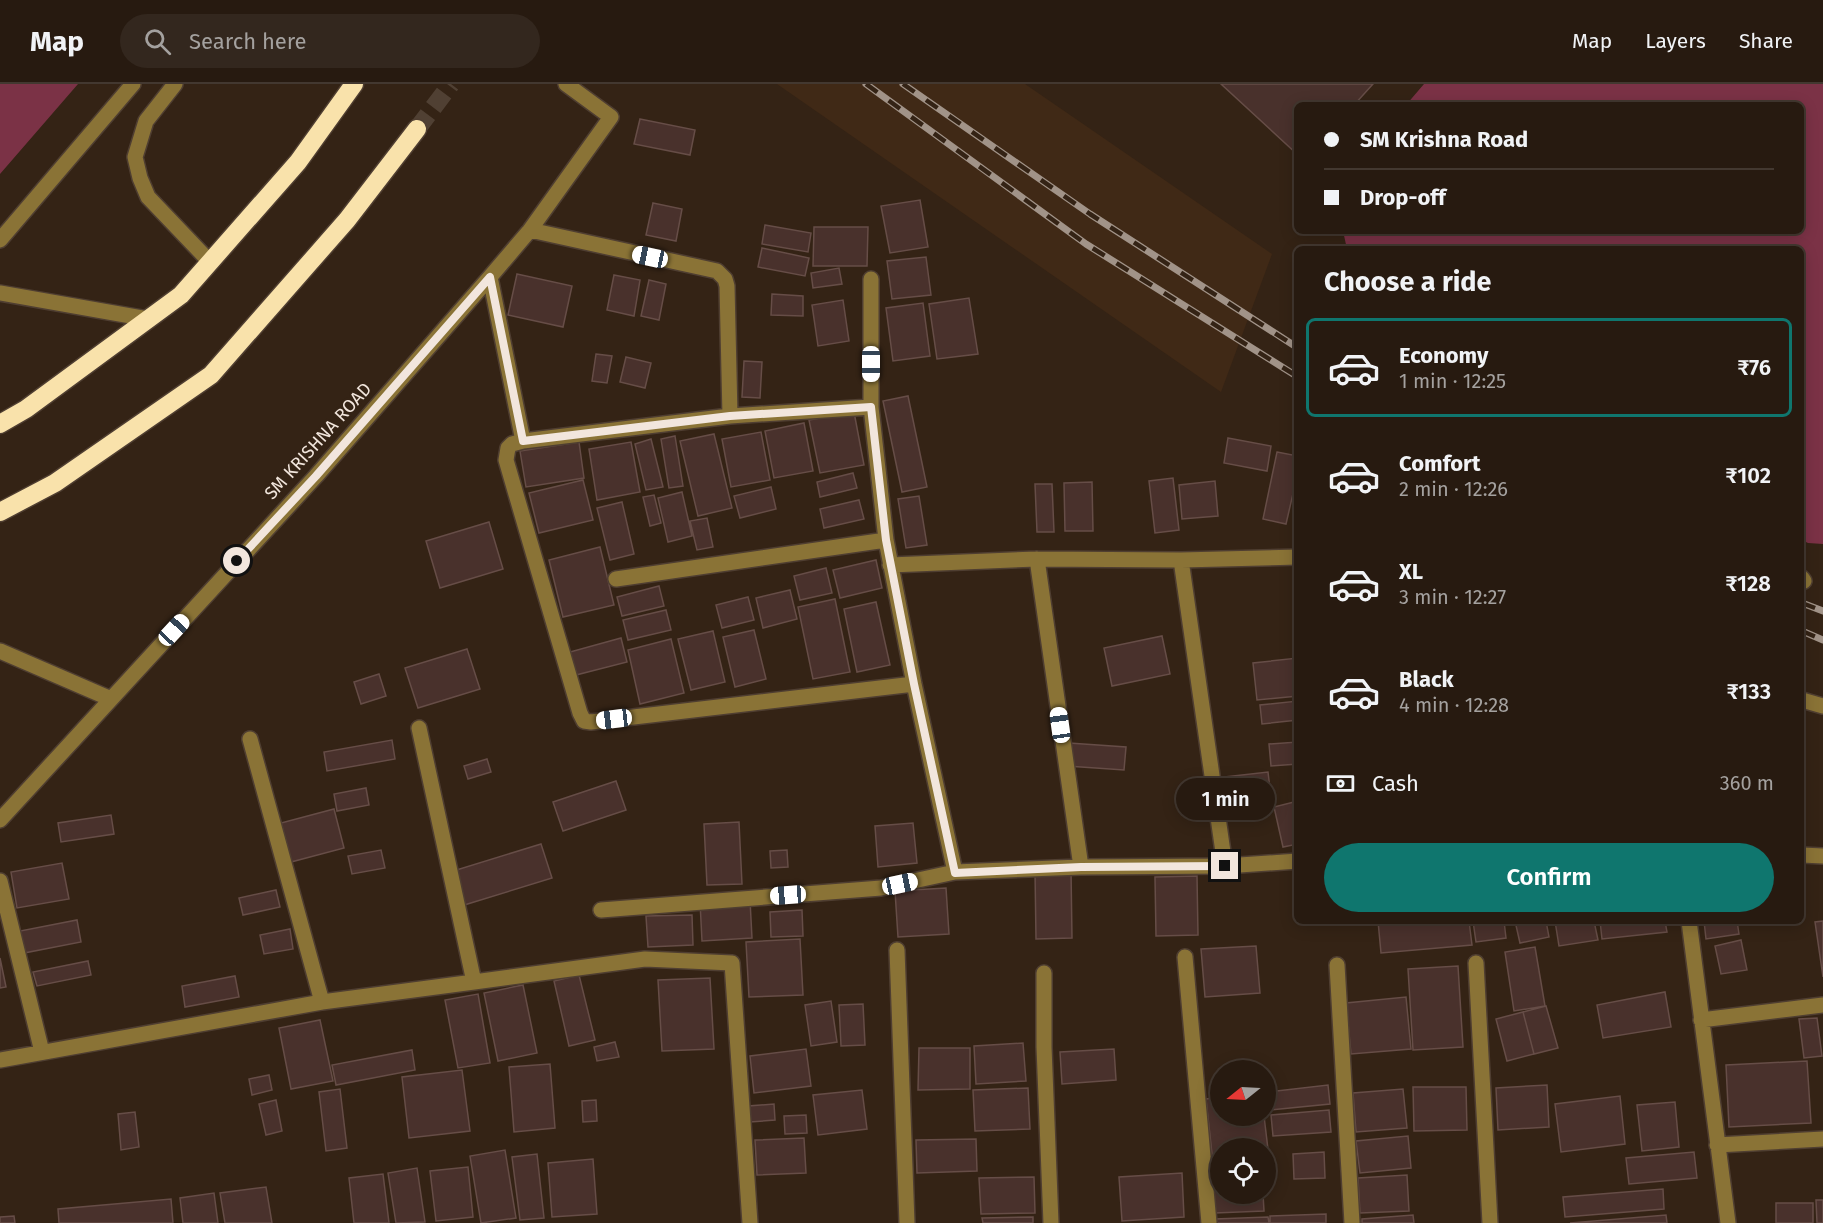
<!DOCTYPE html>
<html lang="en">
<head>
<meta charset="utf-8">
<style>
  :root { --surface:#271a10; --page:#33271e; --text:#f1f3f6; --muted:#a4a19f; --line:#433830; --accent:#0f766e }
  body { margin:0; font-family:"Fira Sans",sans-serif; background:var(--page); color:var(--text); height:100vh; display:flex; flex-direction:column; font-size:22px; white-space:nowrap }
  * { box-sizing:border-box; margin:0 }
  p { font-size:20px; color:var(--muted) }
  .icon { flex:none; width:33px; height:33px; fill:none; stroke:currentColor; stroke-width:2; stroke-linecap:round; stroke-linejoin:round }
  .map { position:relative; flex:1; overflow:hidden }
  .sheet { position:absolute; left:1294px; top:162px; width:510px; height:678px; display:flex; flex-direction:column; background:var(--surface); border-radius:9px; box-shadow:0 3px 15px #0003,0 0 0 2px var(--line) }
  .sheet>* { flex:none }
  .guide { position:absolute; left:1294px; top:18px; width:510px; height:132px; border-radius:9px; box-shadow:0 3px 15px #0003,0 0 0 2px var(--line); display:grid; align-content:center; height:132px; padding:0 30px; background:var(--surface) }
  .needle { width:39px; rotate:252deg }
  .tools { position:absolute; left:1210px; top:976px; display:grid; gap:12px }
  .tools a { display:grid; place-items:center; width:66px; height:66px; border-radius:50%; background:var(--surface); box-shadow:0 3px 15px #0003,0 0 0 2px var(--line); font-size:30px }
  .end { position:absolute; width:27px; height:27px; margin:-14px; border:8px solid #f2e6dd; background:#111; box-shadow:0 0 0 3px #111 }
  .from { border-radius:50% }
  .bubble { position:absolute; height:42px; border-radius:21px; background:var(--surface); box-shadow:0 3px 15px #0003,0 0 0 2px var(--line); font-size:20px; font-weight:600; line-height:42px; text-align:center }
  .car { position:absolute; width:18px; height:36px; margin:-18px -9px; border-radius:8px; box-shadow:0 0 4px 2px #0007; background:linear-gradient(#fff 24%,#345 0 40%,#fff 0 76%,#345 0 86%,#fff 0) }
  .guide b { display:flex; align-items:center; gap:21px; height:57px; font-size:22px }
  .guide b+b { border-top:2px solid var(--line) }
  .guide i { width:15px; height:15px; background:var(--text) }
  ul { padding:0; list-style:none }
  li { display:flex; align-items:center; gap:18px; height:99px; margin:0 12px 9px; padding:0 18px; border:3px solid transparent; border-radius:9px }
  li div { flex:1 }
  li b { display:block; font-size:22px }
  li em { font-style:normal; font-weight:600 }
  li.current { border-color:var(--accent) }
  li>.icon { width:54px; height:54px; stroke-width:1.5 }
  h2 { padding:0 30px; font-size:27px; line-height:72px }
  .pay { display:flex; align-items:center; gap:15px; height:66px; padding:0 30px; font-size:22px }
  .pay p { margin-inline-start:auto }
  .action { display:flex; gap:12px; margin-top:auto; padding:12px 30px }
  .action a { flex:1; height:69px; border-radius:36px; background:var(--accent); color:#fff; font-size:24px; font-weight:600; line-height:69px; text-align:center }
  header { display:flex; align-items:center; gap:36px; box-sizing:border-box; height:84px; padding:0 30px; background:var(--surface); border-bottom:2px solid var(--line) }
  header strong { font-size:28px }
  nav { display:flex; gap:33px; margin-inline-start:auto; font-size:21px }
  .search { width:420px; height:54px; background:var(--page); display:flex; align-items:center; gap:15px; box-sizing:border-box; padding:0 21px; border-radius:33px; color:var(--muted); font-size:22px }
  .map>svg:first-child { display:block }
</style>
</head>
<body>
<header>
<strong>Map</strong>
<div class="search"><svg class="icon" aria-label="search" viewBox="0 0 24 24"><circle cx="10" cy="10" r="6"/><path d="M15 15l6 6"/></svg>Search here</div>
<nav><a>Map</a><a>Layers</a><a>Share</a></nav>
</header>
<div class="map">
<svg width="1823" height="1139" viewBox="0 0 1823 1139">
  <rect width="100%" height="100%" fill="#342315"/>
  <!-- built -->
  <path fill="#402916" d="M777 0H1025L1272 170 1221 308Z"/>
  <!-- green -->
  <path fill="#7b3246" d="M0 0H78L0 90Z
    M1424 0H1823V460L1808 459 1802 456V165H1347L1343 147H1802V21H1406Z"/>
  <!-- building -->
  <path fill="#49312c" stroke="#664d47" stroke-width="1.5" d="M1221 0H1373L1354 21H1298V71Z
    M640 35 695 46 690 71 634 60Z
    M920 116 928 163 890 169 881 122Z
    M653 119 682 125 676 157 646 151Z
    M765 141 811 149 808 168 762 160Z
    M814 143H868L867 182H813Z
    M762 164 809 174 805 192 758 183Z
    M926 173 931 211 892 215 887 177Z
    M839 184 842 200 813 204 811 189Z
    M517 190 572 202 563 243 508 231Z
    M614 191 640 196 634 232 607 226Z
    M649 196 666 200 659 236 641 232Z
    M772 210 803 212V232L771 231Z
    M969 214 978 270 937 275 929 220Z
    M843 216 849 257 818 262 812 221Z
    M923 219 930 272 893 277 886 224Z
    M596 270 612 272 607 299 592 297Z
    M626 273 651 279 645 304 620 298Z
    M744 277 762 278 760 314 742 313Z
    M908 312 927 403 902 408 883 317Z
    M854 328 864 381 820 389 809 336Z
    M804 339 813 387 774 394 765 347Z
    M761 348 770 396 731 403 722 355Z
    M714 350 732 424 698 432 680 357Z
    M675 352 683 402 669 404 661 355Z
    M1228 354 1271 362 1267 387 1224 379Z
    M651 355 663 403 646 406 635 360Z
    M579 358 584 394 526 403 520 367Z
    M631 358 640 408 597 416 589 365Z
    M1277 368 1298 372V388L1286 440 1263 435Z
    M853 389 857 404 820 413 817 398Z
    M1173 394 1179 446 1155 449 1149 397Z
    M583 396 593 436 539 449 529 409Z
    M1215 397 1218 432 1182 435 1179 401Z
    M1092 398 1093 447H1065L1064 399Z
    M1035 400H1052L1054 448H1037Z
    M771 403 776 425 740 434 734 412Z
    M682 408 692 452 668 458 658 414Z
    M654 411 661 439 650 442 643 413Z
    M919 412 927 461 906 464 898 415Z
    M859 416 864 435 824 444 820 425Z
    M622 418 634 470 610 476 597 424Z
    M707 434 713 463 697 466 690 437Z
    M489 438 503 485 440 504 426 457Z
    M600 463 614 521 563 533 549 476Z
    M876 476 882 504 840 514 833 486Z
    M826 484 832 509 800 516 794 492Z
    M659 502 664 522 622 532 617 513Z
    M790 506 797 535 763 544 756 514Z
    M748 513 754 536 722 544 716 521Z
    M835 515 850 588 813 595 798 523Z
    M876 518 890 581 857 588 844 525Z
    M666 526 671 546 628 556 623 536Z
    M754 546 766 595 735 603 723 553Z
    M713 547 725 598 691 606 678 555Z
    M1162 552 1170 590 1112 602 1104 564Z
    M621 554 627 578 576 591 570 568Z
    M671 555 684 609 640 620 628 566Z
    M467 565 480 605 418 624 405 584Z
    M1298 574V612L1257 616 1253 579Z
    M379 590 386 612 361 620 354 598Z
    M1298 617V636L1262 640 1260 621Z
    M392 656 395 675 327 687 324 668Z
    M1298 658V680L1271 682 1269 660Z
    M1069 659 1126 663 1124 686 1067 682Z
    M487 675 491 688 468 695 464 682Z
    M1268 688 1271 713 1219 719 1216 694Z
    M616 697 626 726 563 747 553 718Z
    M366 704 369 721 337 727 334 710Z
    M1298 717V760L1283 763 1274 723Z
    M334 725 344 764 291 778 281 739Z
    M111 731 114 750 61 758 58 739Z
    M739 738 742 800 707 801 704 740Z
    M913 739 917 779 878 783 875 742Z
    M541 760 552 794 461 822 450 788Z
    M381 766 385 784 352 790 348 772Z
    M787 766 788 783 771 784 770 767Z
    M62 779 69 815 17 824 11 788Z
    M1071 786 1072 854 1036 855 1035 787Z
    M1197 792 1198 851 1156 852 1155 793Z
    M946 804 949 850 898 853 895 807Z
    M276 806 280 823 243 831 239 814Z
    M750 816 752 854 702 857 700 818Z
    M802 826 803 852 771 853 770 828Z
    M692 831 693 861 648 863 646 832Z
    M77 836 81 858 24 869 20 847Z
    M1378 837H1469L1472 861 1381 869Z
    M1473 837H1504L1506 854 1476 858Z
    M1515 837H1546L1549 853 1520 859Z
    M1555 837H1594L1598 856 1559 862Z
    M1600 837H1665L1667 848 1602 855Z
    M1704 837H1737L1739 850 1706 855Z
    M1823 837V893L1815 838Z
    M290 845 293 865 264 870 260 851Z
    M800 855 803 911 749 913 746 858Z
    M1741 856 1747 886 1721 890 1715 862Z
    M1256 862 1260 909 1205 913 1201 865Z
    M1535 863 1545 922 1514 927 1505 868Z
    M0 874 6 903 0 904Z
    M88 877 91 891 37 902 33 888Z
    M1458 882 1463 963 1413 966 1408 885Z
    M579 891 595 956 569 962 554 897Z
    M235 892 239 913 185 923 182 902Z
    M710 894 714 965 662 967 658 896Z
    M523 901 537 969 498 977 484 909Z
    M1665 908 1671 943 1603 954 1597 921Z
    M478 910 490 979 458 984 445 916Z
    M1406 913 1411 965 1351 970 1346 919Z
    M831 917 837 958 811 962 805 921Z
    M863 920 865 961 841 962 839 921Z
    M1546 922 1558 964 1534 970 1523 928Z
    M1523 928 1534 970 1507 977 1496 935Z
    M1817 934 1822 972 1804 974 1799 935Z
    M320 936 333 997 291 1005 279 944Z
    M615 958 619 973 597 977 594 963Z
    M1023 959 1026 997 976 1000 974 962Z
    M919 964H970V1005L918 1006Z
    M806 965 811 1002 754 1009 750 972Z
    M1114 965 1116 996 1062 1000 1060 968Z
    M412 966 415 986 336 1001 332 981Z
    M1807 977 1811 1039 1729 1043 1726 981Z
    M550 980 555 1044 514 1048 509 983Z
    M462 986 470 1047 409 1054 402 993Z
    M269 991 272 1006 252 1011 249 995Z
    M1328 1001 1330 1020 1269 1026 1267 1008Z
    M1547 1001 1549 1043 1498 1046 1496 1004Z
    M1413 1003H1466L1467 1046 1414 1047Z
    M1028 1004 1030 1045 975 1047 973 1006Z
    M340 1005 347 1064 326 1067 319 1008Z
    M1403 1005 1407 1044 1356 1048 1353 1009Z
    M862 1006 867 1045 818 1051 813 1011Z
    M1620 1012 1625 1060 1561 1068 1555 1020Z
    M1221 1013V1032H1264L1270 1082H1266V1065H1221V1087L1214 1088 1206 1015Z
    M276 1016 282 1047 266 1051 259 1020Z
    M596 1016 597 1037 583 1038 582 1017Z
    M1675 1018 1679 1063 1642 1067 1637 1021Z
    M774 1020 775 1036 750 1038 748 1022Z
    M1329 1026 1331 1048 1273 1052 1271 1031Z
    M135 1028 139 1063 121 1066 118 1030Z
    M806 1031 807 1049 785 1050 784 1032Z
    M1408 1052 1411 1084 1360 1089 1356 1057Z
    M804 1054 806 1089 757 1091 755 1056Z
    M976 1055 977 1087 917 1089 916 1056Z
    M505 1066 516 1134 481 1139 470 1072Z
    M1324 1068 1325 1094 1294 1095 1293 1070Z
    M1694 1068 1697 1094 1629 1100 1626 1074Z
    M537 1070 544 1134 520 1136 512 1073Z
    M593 1075 597 1130 552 1133 548 1079Z
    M468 1083 473 1133 436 1137 430 1087Z
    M417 1084 425 1138 396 1139 388 1089Z
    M1182 1089 1184 1133 1122 1137 1119 1093Z
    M383 1090 389 1139H354L349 1094Z
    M1407 1091 1409 1127 1360 1129 1358 1094Z
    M1034 1093 1035 1129 981 1130 979 1094Z
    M1213 1099H1221V1110H1263L1264 1127 1215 1129Z
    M266 1103 272 1139H225L220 1109Z
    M1663 1105 1664 1125 1565 1133 1563 1113Z
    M214 1109 218 1139H183L180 1114Z
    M171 1115 173 1139H59L58 1125Z
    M1816 1116H1823V1139H1817Z
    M1776 1119H1813V1139H1776Z
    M1326 1130V1139H1270V1132Z
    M1413 1131 1414 1139H1362V1135Z
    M1666 1131 1667 1139H1570Z
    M14 1132 15 1139H0V1133Z
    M1033 1133V1139H983L982 1134Z
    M1268 1133 1269 1139H1216L1215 1135Z"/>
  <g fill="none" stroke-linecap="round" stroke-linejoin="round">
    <!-- highway-tunnel -->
    <path stroke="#504033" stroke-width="18" stroke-dasharray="18 9" stroke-linecap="butt" d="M417 45 451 0"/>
    <!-- minor casing -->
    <g stroke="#4f3e31" stroke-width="18">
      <path id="minor" d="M175 0 146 37 135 73 140 94 148 113 210 178
        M530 146 717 187 725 195 727 202 730 332
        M0 156 133 0
        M490 193 523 357
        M871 195V323L886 456
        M0 209 148 235
        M871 323 730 332 523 357 512 360 508 364 506 376 580 629 584 637 591 638 914 600
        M1037 475 1081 783
        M1181 476 1225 782
        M890 481 1037 475 1181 476 1298 473
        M1802 494 1804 497
        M616 495 886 456 914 600 955 788
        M0 567 111 615
        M1802 616 1823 622
        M419 644 474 898
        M250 655 322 918
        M0 736 316 392 490 193 530 146 611 33 566 0
        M1802 771 1823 772
        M0 797 42 968
        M601 826 881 804 955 788 1081 783 1225 782 1298 777
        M1689 837 1728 1139
        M897 866 907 1139
        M1185 873 1209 1139
        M1476 879 1490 1139
        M1337 881 1352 1139
        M1044 889V963L1051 1139
        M1701 936 1823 921
        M0 976 322 918 474 898 645 875 732 879 750 1139
        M1717 1061 1823 1055"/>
    </g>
    <!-- highway casing -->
    <g stroke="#4f3e31" stroke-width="21">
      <path id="highway" d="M0 340 26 325 181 211 298 78 354 0
        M0 428 55 399 211 291 347 136 417 45"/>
    </g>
    <!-- minor -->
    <use href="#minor" stroke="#8a7336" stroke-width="15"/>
    <!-- highway -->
    <use href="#highway" stroke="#f9e2ab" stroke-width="18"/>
    <!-- rail casing -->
    <g stroke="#a19388" stroke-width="7">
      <path id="rail" d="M866 0 1086 160 1298 293
        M903 0 1090 130 1298 264
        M1802 519 1823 527
        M1802 547 1823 556"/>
    </g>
    <!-- rail -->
    <use href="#rail" stroke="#342315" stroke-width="4.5" stroke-dasharray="14" stroke-linecap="butt"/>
  </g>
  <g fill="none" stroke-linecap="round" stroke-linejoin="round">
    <!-- route -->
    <path stroke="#f2e6dd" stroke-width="8" d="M237 477 316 392 490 193 523 357 730 332 871 323 886 456 914 600 955 789 1081 783 1225 782"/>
  </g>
  <g text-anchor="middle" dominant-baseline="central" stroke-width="4.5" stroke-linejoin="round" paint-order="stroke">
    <!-- street labels -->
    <g font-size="18" fill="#f2e6dd" stroke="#342315">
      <text transform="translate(318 357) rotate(-48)">SM KRISHNA ROAD</text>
    </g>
  </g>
</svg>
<div class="tools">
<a><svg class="needle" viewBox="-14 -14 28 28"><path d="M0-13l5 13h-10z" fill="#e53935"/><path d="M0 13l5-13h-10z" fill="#a4a19f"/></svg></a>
<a><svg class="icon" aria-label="locate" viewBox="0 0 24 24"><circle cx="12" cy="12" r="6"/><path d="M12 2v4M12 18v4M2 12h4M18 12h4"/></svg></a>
</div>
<i class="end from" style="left:237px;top:477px"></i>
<i class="end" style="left:1225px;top:782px"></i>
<div class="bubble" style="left:1176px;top:694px;width:99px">1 min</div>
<i class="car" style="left:650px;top:173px;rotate:282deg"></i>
<i class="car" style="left:871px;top:280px;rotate:180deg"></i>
<i class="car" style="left:174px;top:546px;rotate:43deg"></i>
<i class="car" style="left:614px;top:635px;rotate:263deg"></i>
<i class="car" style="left:1060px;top:641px;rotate:352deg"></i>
<i class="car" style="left:900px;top:800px;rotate:78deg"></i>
<i class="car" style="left:788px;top:811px;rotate:266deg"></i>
<div class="guide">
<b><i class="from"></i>SM Krishna Road</b>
<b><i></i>Drop-off</b>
</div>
<section class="sheet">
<h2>Choose a ride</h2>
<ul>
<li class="current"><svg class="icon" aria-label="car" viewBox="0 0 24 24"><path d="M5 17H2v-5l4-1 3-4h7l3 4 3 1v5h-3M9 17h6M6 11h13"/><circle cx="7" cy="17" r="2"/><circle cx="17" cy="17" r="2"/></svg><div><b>Economy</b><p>1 min · 12:25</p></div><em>₹76</em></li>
<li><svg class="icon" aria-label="car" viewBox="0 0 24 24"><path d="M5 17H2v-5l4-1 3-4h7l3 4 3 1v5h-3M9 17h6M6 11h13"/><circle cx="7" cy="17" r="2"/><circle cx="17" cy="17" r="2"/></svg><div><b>Comfort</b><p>2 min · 12:26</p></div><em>₹102</em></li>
<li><svg class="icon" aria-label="car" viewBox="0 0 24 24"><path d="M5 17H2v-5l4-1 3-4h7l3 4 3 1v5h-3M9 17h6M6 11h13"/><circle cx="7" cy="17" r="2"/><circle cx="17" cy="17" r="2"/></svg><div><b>XL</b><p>3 min · 12:27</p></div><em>₹128</em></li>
<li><svg class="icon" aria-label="car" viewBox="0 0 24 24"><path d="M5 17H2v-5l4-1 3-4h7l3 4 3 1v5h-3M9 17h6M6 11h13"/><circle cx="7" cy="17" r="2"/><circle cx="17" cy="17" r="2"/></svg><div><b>Black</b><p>4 min · 12:28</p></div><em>₹133</em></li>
</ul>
<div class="pay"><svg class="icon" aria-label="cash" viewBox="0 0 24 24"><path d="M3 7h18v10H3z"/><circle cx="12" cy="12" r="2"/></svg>Cash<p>360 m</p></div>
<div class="action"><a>Confirm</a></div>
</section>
</div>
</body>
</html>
